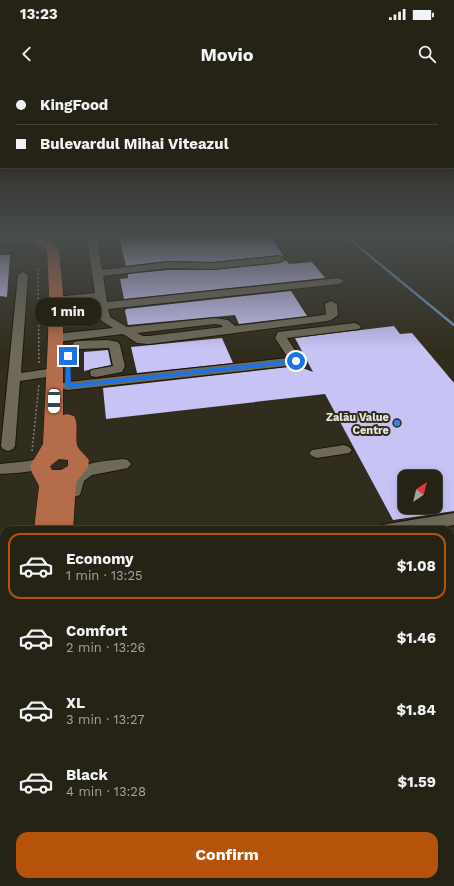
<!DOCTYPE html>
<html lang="en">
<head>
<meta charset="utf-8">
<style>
  :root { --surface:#252216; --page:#312f23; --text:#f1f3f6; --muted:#a3a4a1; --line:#423f35; --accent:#b45309 }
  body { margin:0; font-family:"Work Sans",sans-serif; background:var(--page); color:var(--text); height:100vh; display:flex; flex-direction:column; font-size:15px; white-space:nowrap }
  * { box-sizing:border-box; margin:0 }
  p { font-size:13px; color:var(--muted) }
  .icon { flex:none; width:22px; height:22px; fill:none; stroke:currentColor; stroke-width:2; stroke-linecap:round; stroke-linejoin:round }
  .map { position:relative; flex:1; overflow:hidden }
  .sheet { position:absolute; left:0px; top:446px; width:454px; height:360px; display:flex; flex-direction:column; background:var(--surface); border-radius:12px 12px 0 0; box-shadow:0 2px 10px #0003,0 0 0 1px var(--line) }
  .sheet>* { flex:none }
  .hud { position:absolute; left:0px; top:0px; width:454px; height:88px; box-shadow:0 2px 10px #0003,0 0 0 1px var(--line); display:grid; align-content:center; height:88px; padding:0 16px; background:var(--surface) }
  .needle { width:26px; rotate:35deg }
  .buttons { position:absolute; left:398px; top:390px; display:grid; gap:8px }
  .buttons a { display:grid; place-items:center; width:44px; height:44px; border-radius:8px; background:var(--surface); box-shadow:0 2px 10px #0003,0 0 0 1px var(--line); font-size:20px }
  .end { position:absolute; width:18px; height:18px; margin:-9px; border:5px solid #1a73e8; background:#fff; box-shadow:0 0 0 2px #fff }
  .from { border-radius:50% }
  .bubble { position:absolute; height:28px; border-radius:12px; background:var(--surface); box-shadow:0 2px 10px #0003,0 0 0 1px var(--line); font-size:13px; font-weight:700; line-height:28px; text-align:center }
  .car { position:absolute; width:12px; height:24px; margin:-12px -6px; border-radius:5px; box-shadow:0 0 3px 1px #0007; background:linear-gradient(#fff 24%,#345 0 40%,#fff 0 76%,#345 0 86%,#fff 0) }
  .hud b { display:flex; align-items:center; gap:14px; height:38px; font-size:15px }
  .hud b+b { border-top:1px solid var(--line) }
  .hud i { width:10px; height:10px; background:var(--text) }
  ul { padding:7px 0 0; list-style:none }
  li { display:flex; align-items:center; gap:12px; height:66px; margin:0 8px 6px; padding:0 8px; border:2px solid transparent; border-radius:12px }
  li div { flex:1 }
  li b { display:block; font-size:15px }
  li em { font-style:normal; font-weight:700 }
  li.on { border-color:var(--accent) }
  li>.icon { width:36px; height:36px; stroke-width:1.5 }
  .primary-button { display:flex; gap:8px; margin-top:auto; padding:8px 16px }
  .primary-button a { flex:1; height:46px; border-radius:12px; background:var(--accent); color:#fff; font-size:16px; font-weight:700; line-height:46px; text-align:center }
  .status { display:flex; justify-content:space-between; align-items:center; height:28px; padding:0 20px; background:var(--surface); direction:ltr }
  .status svg { height:11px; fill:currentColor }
  header { display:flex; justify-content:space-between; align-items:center; height:52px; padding:0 16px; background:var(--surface); font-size:18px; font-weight:700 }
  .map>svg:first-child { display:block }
</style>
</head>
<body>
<div class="status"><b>13:23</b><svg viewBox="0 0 49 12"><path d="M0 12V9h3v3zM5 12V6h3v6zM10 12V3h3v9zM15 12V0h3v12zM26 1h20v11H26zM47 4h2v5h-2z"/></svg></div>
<header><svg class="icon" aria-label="back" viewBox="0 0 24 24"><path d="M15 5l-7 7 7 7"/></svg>Movio<svg class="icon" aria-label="search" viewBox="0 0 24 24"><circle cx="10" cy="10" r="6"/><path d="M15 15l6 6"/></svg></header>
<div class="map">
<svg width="454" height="806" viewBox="0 0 454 806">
  <rect width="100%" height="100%" fill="#312d1e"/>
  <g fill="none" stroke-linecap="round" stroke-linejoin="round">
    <!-- stream -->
    <path stroke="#6b94bc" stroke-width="2.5" d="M347 157 454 245"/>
  </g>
  <!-- building -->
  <path fill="#c7c3f5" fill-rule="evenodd" d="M119 157H271L284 177 280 175 213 182 168 181 126 186Z
    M0 175H10L7 217 0 216Z
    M286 180 289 184 312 182 325 198 124 219 120 199 128 198V194L168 190H213L280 183Z
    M291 211 307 236 239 244 235 235 128 245 125 231 126 229Z
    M394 246 400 254 412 253 454 303V431L393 440 325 314 106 339 103 308 297 286 313 292 295 258ZM405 397H435V427H405Z
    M222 258 233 283 137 293 131 267Z
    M108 270 111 285 84 291V272Z"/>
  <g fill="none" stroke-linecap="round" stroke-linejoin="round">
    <!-- minor casing -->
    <g stroke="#191507" stroke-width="2">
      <path id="minor" d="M0 157H30L32 159 27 162 0 161Z
        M87 157H97L102 190 168 182 213 183 280 176 285 179 280 182 213 189 168 188 103 196 107 222 339 198 344 201 339 204 108 229 110 237 127 247 215 238 228 240 235 246 324 235 326 234 325 224 331 221 337 224 338 235 331 240 327 241 149 264 137 263 123 254 56 262 52 261 50 258 52 255 56 254 113 248 99 239 95 220 55 223 50 220 55 217 95 213ZM215 244 221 245 223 247 149 256H143L137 253Z
        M447 157H454V162L451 161Z
        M23 192 28 195 21 293 54 288 59 289 60 292 59 295 54 296 20 301 15 366 13 369 8 371 3 369 1 366 18 195Z
        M355 243 359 245 361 247 359 249 287 258 302 281 300 284 296 285 68 310 63 309 61 306 63 303 68 302 288 278 275 258 278 252Z
        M108 260 118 262 120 265 125 286 122 292 96 297 91 296 90 293 91 290 113 286 109 268 78 269 74 268 72 265 74 262 78 261Z
        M344 365 349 367 352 370 349 373 317 378 312 376 309 373 312 370Z
        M42 377 47 378 50 382C43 393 12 393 0 394V384L29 381Z
        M123 379 128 380 131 384 128 388 92 395 84 401 80 415 74 417 68 415 66 411C72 381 98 382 123 379Z
        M454 433V445L424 450H378L381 446 387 444Z
        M112 802H138L139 806H111Z"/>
    </g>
    <!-- major casing -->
    <g stroke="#191507" stroke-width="1">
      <path id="major" d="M38 157 52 161 59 170 63 213V335L67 334 74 336C79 344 75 355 77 365 79 371 85 374 89 380L88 387 76 403 73 450H34L39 406 32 393 30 386 43 364 48 258 49 213 47 170C42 165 35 166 32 161L34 158ZM59 379 68 380V386L61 390H52L50 386Z
        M4 786V802H57V806H0V788Z"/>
    </g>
    <!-- path -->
    <path stroke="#807d70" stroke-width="1.5" stroke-dasharray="2 2" stroke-linecap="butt" d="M38 189 39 285
      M32 371 39 304"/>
    <!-- minor -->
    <use href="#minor" fill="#6e6958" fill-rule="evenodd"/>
    <!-- major -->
    <use href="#major" fill="#b56c4a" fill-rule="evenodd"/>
  </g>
  <!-- sky -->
  <linearGradient id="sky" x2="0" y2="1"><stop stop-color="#1b1910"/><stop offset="0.58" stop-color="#484c4c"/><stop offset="1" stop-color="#484c4c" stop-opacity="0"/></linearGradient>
  <rect width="454" height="270" fill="url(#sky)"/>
  <!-- route -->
  <path fill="#1a73e8" d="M66 275 70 276 71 304 296 279 299 281 296 283 68 308 65 306Z"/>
  <!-- markers -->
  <circle fill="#3f7fe0" stroke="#312d1e" stroke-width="1.5" cx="397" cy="343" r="4"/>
  <g text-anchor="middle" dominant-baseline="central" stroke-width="4" stroke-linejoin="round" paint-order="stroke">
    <!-- poi labels -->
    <g font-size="11" font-weight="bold" fill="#ece9e0" stroke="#312d1e" text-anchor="end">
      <text x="389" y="337">Zalău Value<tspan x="389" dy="13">Centre</tspan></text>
    </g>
  </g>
</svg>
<div class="buttons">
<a><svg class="needle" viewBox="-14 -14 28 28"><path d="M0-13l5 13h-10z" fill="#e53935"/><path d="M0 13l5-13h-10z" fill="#a3a4a1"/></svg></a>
</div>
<i class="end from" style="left:296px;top:281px"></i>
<i class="end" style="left:68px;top:276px"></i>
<div class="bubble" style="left:35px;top:218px;width:66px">1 min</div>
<i class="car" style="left:54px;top:321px;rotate:181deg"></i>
<div class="hud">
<b><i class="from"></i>KingFood</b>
<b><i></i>Bulevardul Mihai Viteazul</b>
</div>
<section class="sheet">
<ul>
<li class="on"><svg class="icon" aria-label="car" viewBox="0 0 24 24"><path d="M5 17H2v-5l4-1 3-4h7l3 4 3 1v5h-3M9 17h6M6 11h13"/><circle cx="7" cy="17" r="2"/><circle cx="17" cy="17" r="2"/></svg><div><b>Economy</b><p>1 min · 13:25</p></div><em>$1.08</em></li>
<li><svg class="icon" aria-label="car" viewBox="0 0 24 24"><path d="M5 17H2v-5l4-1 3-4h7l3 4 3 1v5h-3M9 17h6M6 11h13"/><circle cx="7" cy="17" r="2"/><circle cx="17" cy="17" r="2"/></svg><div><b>Comfort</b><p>2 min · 13:26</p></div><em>$1.46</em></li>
<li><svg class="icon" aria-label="car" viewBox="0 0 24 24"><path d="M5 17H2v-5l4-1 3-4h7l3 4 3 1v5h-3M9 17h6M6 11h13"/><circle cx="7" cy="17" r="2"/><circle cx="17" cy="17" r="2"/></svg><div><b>XL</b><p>3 min · 13:27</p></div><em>$1.84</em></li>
<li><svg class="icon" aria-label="car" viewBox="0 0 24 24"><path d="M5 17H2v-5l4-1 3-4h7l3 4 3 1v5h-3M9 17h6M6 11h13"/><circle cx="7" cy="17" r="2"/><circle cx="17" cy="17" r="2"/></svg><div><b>Black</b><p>4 min · 13:28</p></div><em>$1.59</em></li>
</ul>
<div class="primary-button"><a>Confirm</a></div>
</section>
</div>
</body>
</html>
